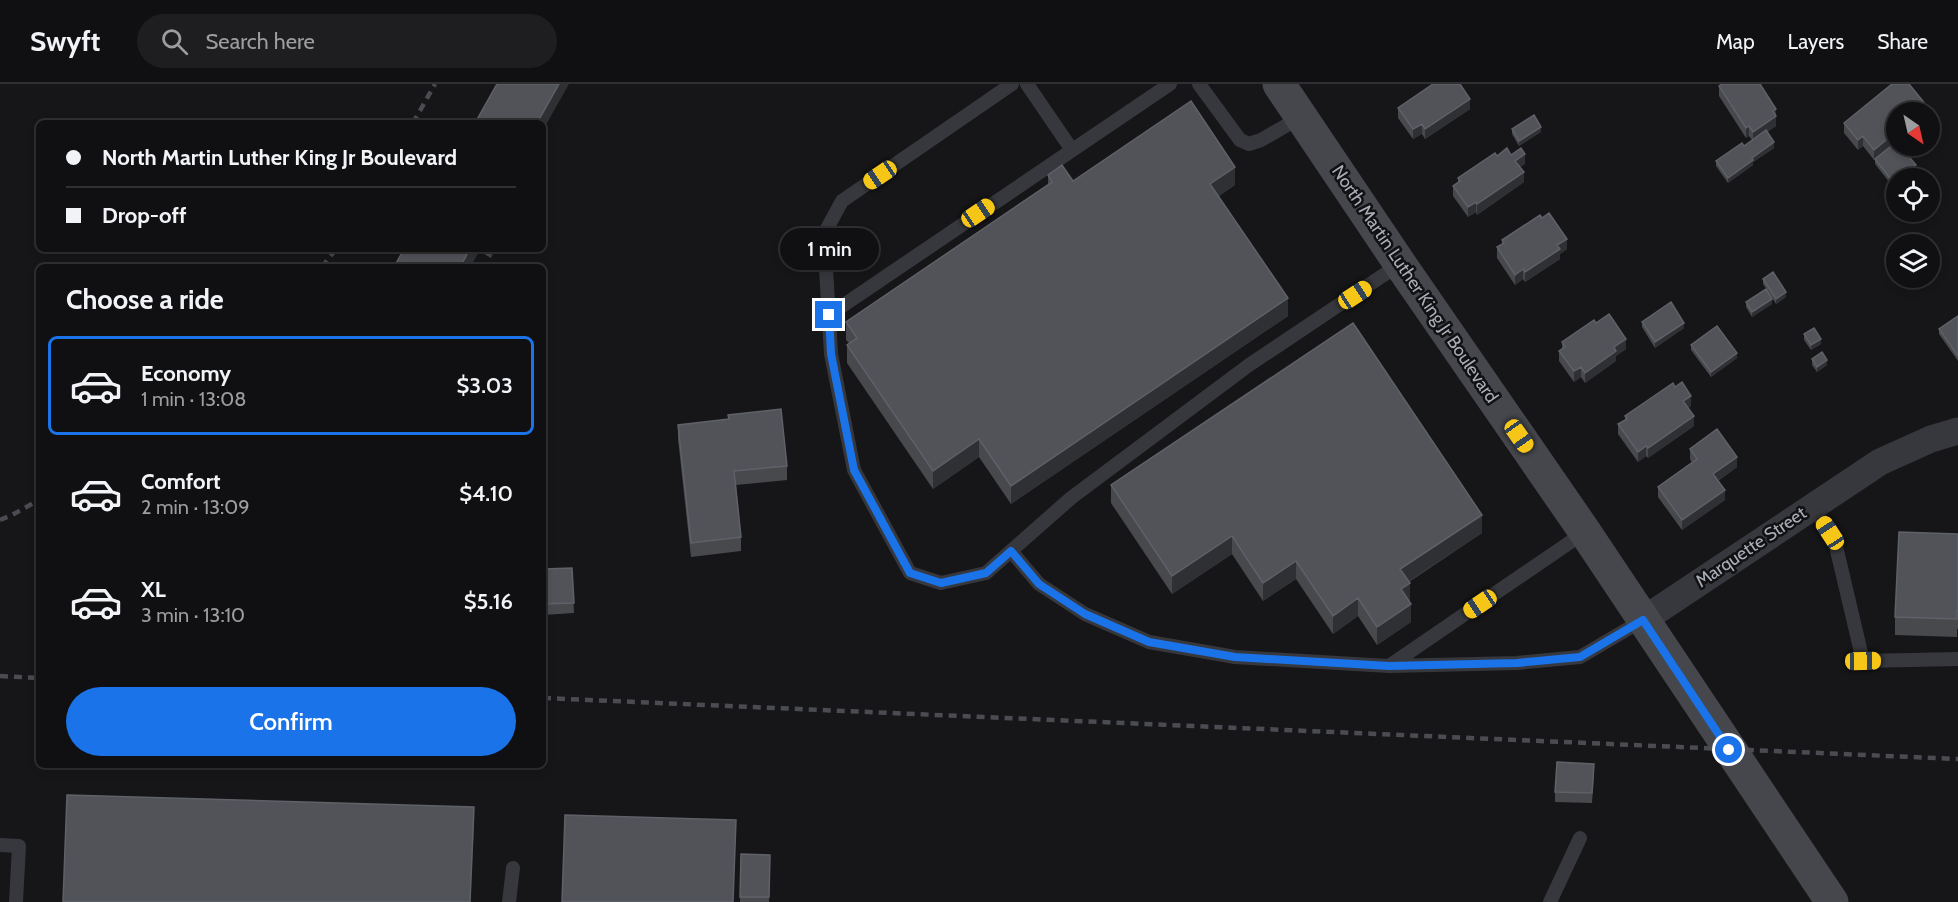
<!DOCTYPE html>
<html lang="en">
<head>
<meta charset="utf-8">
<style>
  :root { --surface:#101012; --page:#1e1e20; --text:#f1f3f6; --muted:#9c9d9f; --line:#303032; --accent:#1a73e8 }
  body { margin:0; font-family:Cabin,sans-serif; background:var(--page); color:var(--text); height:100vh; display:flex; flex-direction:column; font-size:22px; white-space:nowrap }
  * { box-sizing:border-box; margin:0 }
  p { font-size:20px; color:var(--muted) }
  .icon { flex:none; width:33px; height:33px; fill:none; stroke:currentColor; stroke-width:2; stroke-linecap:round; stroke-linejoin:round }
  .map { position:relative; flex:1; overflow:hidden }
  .panel { position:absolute; left:36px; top:180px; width:510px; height:504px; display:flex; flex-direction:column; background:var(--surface); border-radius:9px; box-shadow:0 3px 9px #0003,0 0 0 2px var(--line) }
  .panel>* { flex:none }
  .guide { position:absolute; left:36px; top:36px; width:510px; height:132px; border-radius:9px; box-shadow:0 3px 9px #0003,0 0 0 2px var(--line); display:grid; align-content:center; height:132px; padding:0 30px; background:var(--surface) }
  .needle { width:39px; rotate:146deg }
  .buttons { position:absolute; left:1886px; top:18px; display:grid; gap:12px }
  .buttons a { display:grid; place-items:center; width:54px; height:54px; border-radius:50%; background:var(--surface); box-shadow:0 3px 9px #0003,0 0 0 2px var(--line); font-size:30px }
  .end { position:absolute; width:27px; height:27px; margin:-14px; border:8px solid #1a73e8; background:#fff; box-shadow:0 0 0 3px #fff }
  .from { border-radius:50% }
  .bubble { position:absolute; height:42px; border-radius:21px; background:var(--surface); box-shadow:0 3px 9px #0003,0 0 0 2px var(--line); font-size:20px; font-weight:600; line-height:42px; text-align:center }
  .car { position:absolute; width:18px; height:36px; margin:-18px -9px; border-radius:8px; box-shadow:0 0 4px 2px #0007; background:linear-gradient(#f5c518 24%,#345 0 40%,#f5c518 0 76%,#345 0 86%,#f5c518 0) }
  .guide b { display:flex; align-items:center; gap:21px; height:57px; font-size:22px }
  .guide b+b { border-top:2px solid var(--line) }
  .guide i { width:15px; height:15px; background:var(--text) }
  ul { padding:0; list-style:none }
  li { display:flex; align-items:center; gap:18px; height:99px; margin:0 12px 9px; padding:0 18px; border:3px solid transparent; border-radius:9px }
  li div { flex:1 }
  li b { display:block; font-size:22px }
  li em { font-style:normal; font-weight:600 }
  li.current { border-color:var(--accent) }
  li>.icon { width:54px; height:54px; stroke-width:1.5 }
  h2 { padding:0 30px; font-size:27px; line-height:72px }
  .cta { display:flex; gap:12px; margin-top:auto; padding:12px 30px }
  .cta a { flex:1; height:69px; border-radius:36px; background:var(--accent); color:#fff; font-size:24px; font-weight:600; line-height:69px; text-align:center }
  header { display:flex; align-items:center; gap:36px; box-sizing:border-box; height:84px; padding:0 30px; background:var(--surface); border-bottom:2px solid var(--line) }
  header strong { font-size:28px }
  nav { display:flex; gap:33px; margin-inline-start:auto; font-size:21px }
  .search { width:420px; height:54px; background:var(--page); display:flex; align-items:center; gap:15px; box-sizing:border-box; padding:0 21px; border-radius:33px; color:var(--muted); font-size:22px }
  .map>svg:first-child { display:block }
</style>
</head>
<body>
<header>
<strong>Swyft</strong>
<div class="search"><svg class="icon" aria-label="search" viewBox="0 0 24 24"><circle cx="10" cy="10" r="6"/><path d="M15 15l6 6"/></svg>Search here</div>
<nav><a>Map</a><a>Layers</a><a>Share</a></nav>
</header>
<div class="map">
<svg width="1958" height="818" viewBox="0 0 1958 818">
  <rect width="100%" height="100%" fill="#161618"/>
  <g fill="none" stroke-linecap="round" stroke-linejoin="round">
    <!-- lane -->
    <path stroke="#37383d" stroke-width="14" d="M1012 0 842 117 824 150 831 270 854 386 910 489 941 499 986 489 1071 414 1249 281 1400 180
      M1027 0 1072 66
      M1199 0 1240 56 1249 60 1261 56 1301 33
      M829 231 1170 0
      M1812 421 1835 458 1863 577 1958 575
      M1011 467 1039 500 1085 530 1149 558 1235 573 1389 582 1517 579 1580 573 1643 536
      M1389 582 1585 448
      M0 761 19 762 16 818
      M509 818 513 784
      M1550 818 1580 754"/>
    <!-- street -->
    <path stroke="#37383d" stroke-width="27" d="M1643 536 1880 378 1931 355 1958 347"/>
    <!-- secondary -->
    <path stroke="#45474d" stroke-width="33" d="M1279 0 1400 180 1585 448 1832 818"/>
    <!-- rail -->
    <path stroke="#4a4c52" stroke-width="4.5" stroke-dasharray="8 6" stroke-linecap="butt" d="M413 39 435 0
      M322 183 336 165
      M0 436 12 431 39 416
      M0 592 39 594
      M543 614 1958 675"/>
  </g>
  <!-- wall -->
  <path fill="#47494d" d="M1719 2 1776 31V42L1767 48 1774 64 1753 78V81L1728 99 1716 82V77L1744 62 1752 56 1749 52 1746 54 1719 12Z
    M1398 24 1470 25 1425 55 1422 50 1413 55 1398 34Z
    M1927 28 1874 76 1863 62 1858 66 1844 49V39Z
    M1512 45 1541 48 1519 62 1512 50Z
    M1511 71 1525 80 1520 83 1524 98 1477 131 1476 128 1468 133 1453 112V102L1458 98V94L1497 72Z
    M1875 75 1916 87 1906 94H1896L1894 104 1875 80Z
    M1048 91 1073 97 1235 101 1219 112 1288 232 1011 420 979 373 933 405 847 279V261L849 259 846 256V238L1048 101Z
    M1542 134 1567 165 1560 170V175L1525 198 1523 195 1515 201 1497 174V163L1502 160V156Z
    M404 165H496L491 174 479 167 470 183H394Z
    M1763 195 1786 213 1776 220 1763 200Z
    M1746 218 1772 220 1752 233 1746 223Z
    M1958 232V277L1939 250V245Z
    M1642 238 1684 244 1655 264 1642 243Z
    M1596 239 1626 265 1616 272V277L1585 299 1581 293 1574 298 1559 277V267L1562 265V258Z
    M1804 250 1821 260 1811 266 1804 256Z
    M1691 261 1737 274 1711 293 1691 266Z
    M1812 275 1827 281 1817 288 1812 281Z
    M1691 322 1688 324 1694 342 1648 374 1646 372 1638 378 1618 350V340L1625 336V332Z
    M678 341 787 382V396L736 401 741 453V467L691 473 678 355Z
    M1690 365 1737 383 1718 397 1725 416 1682 446 1658 413V403L1692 379 1690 375Z
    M1111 401 1482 449 1409 498 1411 538 1377 561 1358 532 1333 550 1296 495 1263 517 1232 470 1172 510 1111 419Z
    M1958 450V545H1957V553L1895 551V533Z
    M572 484 574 529 543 531V485Z
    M1594 690 1592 719 1555 718V708Z
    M770 771 769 818H740V813Z"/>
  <!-- shaded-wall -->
  <path fill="#2f3033" d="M559 0H569L543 46V39H537Z
    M1470 15V25L1425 55V45Z
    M1927 22V28H1919Z
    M1776 25V42L1753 58V48Z
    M1422 40V50L1413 55V45Z
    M1749 42V52L1746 54V44Z
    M1541 43V48L1519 62V57Z
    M1896 48V58L1874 76V66Z
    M1863 52V62L1858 66V56Z
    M547 57V75L543 82V63Z
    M1774 58V64L1753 78V81L1728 99V94L1752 74Z
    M1525 70V80L1515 87V77Z
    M1916 81V87L1906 94H1900Z
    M1235 83V101L1210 118V100Z
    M1524 88V98L1477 131V120Z
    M1476 118V128L1468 133V123Z
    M1567 155V165L1560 170V175L1525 198V188L1557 161Z
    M470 165H479V167L470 183H460Z
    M491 165H496L491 174Z
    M1523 185V195L1515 201V191Z
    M1786 208V213L1776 220V215Z
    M1288 214V232L1011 420V402Z
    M1772 215V220L1752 233V228Z
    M1684 239V244L1655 264V258Z
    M1626 255V265L1616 272V277L1585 299V289L1614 263Z
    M1821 255V260L1811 266V261Z
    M1737 269V274L1711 293V288Z
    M1827 276V281L1817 288V283Z
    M1581 283V293L1574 298V287Z
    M1691 312V322L1683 327V317Z
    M1694 332V342L1648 374V364Z
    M979 355V373L933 405V387Z
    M1646 362V372L1638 378V368Z
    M1737 373V383L1713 400V390Z
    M1725 406V416L1682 446V436Z
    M1482 431V449L1400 503V485Z
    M1232 452V470L1172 510V492Z
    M1296 477V495L1263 517V499Z
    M1410 499V517L1401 523V505Z
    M1358 514V532L1333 550V532Z
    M1411 520V538L1377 561V543Z
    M474 723V741L470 818Z"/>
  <!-- building -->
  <path fill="#525359" stroke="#5f6168" stroke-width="1.5" d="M497 0H559L537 39H475Z
    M1433 0H1460L1470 15 1425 45 1422 40 1413 45 1398 24Z
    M1722 0H1760L1776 25 1773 27 1776 32 1753 48 1749 42 1746 44 1719 2Z
    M1892 0H1909L1927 22 1919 28H1896V48L1874 66 1863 52 1858 56 1844 39Z
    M1191 17 1235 83 1210 100 1288 214 1011 402 979 355 933 387 847 261 857 254 846 238 1052 98 1048 91 1062 81 1073 97Z
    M1534 31 1541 43 1519 57 1512 45Z
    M1766 46 1774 58 1752 74 1753 76 1728 94 1716 77 1742 59 1744 62Z
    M543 55 547 57 543 63Z
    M1896 58V62H1900L1916 81 1900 94H1896V97L1894 99 1875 75Z
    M1507 64 1511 71 1521 64 1525 70 1515 77 1524 88 1477 120 1476 118 1468 123 1453 102 1460 97 1458 94 1495 69 1497 72Z
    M1549 129 1567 155 1557 161 1560 165 1525 188 1523 185 1515 191 1497 163 1504 159 1502 156 1540 131 1542 134Z
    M404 165H470L460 183H394Z
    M1773 188 1786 208 1776 215 1763 195Z
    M1766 205 1772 215 1752 228 1746 218Z
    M1671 218 1684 239 1655 258 1642 238Z
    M1609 230 1626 255 1614 263 1616 267 1585 289 1581 283 1574 287 1559 267 1565 263 1562 258 1594 236 1596 239Z
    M1958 232V272L1939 245Z
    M1353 239 1482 431 1400 485 1410 499 1401 505 1411 520 1377 543 1358 514 1333 532 1296 477 1263 499 1232 452 1172 492 1111 401Z
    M1717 242 1737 269 1711 288 1691 261Z
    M1814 244 1821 255 1811 261 1804 250Z
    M1822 268 1827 276 1817 283 1812 275Z
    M1682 298 1691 312 1683 317 1694 332 1648 364 1646 362 1638 368 1618 340 1627 335 1625 332 1673 299 1675 303Z
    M781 325 787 382 734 387 741 453 691 459 678 341 729 335 728 331Z
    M1717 345 1737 373 1713 390 1725 406 1682 436 1658 403 1697 375 1690 365Z
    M1899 448 1958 450V527H1957V535L1895 533Z
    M572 484 574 519 543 520V485Z
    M1557 678 1594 680 1592 709 1555 708Z
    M67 711 474 723 470 818H63Z
    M565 731 736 736 733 818H562Z
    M741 770 770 771 769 813H740Z"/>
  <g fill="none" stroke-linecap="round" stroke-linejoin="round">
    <!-- route -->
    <path stroke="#1a73e8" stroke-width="8" d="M829 231 831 270 854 386 910 489 941 499 986 489 1011 467 1039 500 1085 530 1149 558 1235 573 1389 582 1517 579 1580 573 1643 536 1729 666"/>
  </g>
  <g text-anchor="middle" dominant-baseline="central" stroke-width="5" stroke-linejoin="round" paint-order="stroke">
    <!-- street labels -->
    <g font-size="18" fill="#a8adb8" stroke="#111113">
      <text transform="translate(1415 200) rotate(56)">North Martin Luther King Jr Boulevard</text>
      <text transform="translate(1751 463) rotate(-34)">Marquette Street</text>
    </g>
  </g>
</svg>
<div class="buttons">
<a><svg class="needle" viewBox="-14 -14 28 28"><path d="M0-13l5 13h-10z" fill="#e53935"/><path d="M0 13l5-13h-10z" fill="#9c9d9f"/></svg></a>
<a><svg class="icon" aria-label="locate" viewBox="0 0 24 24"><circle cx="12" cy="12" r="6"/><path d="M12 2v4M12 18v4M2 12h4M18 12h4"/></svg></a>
<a><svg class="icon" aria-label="layers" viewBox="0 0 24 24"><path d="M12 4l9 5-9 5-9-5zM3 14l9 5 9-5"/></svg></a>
</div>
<i class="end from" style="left:1729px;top:666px"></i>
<i class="end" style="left:829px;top:231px"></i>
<div class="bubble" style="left:780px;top:144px;width:99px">1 min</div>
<i class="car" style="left:880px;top:91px;rotate:236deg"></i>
<i class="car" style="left:978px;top:129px;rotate:56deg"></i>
<i class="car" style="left:1355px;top:211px;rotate:57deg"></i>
<i class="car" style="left:1519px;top:352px;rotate:145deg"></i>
<i class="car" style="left:1830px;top:449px;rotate:327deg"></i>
<i class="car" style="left:1480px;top:520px;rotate:236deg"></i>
<i class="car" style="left:1863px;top:577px;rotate:89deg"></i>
<div class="guide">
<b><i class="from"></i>North Martin Luther King Jr Boulevard</b>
<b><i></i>Drop-off</b>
</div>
<section class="panel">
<h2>Choose a ride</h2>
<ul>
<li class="current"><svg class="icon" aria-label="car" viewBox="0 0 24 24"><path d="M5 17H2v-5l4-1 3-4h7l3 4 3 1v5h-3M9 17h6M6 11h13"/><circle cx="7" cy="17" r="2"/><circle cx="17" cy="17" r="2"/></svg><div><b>Economy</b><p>1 min · 13:08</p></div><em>$3.03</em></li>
<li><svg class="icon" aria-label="car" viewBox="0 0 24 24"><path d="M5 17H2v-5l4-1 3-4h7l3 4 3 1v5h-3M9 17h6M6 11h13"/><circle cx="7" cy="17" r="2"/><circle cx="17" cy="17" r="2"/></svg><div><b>Comfort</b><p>2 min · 13:09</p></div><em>$4.10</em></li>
<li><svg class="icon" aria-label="car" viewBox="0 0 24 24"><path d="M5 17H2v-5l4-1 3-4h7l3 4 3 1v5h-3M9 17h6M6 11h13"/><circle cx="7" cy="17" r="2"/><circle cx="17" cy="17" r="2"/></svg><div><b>XL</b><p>3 min · 13:10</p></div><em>$5.16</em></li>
</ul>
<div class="cta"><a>Confirm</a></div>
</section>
</div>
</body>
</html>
